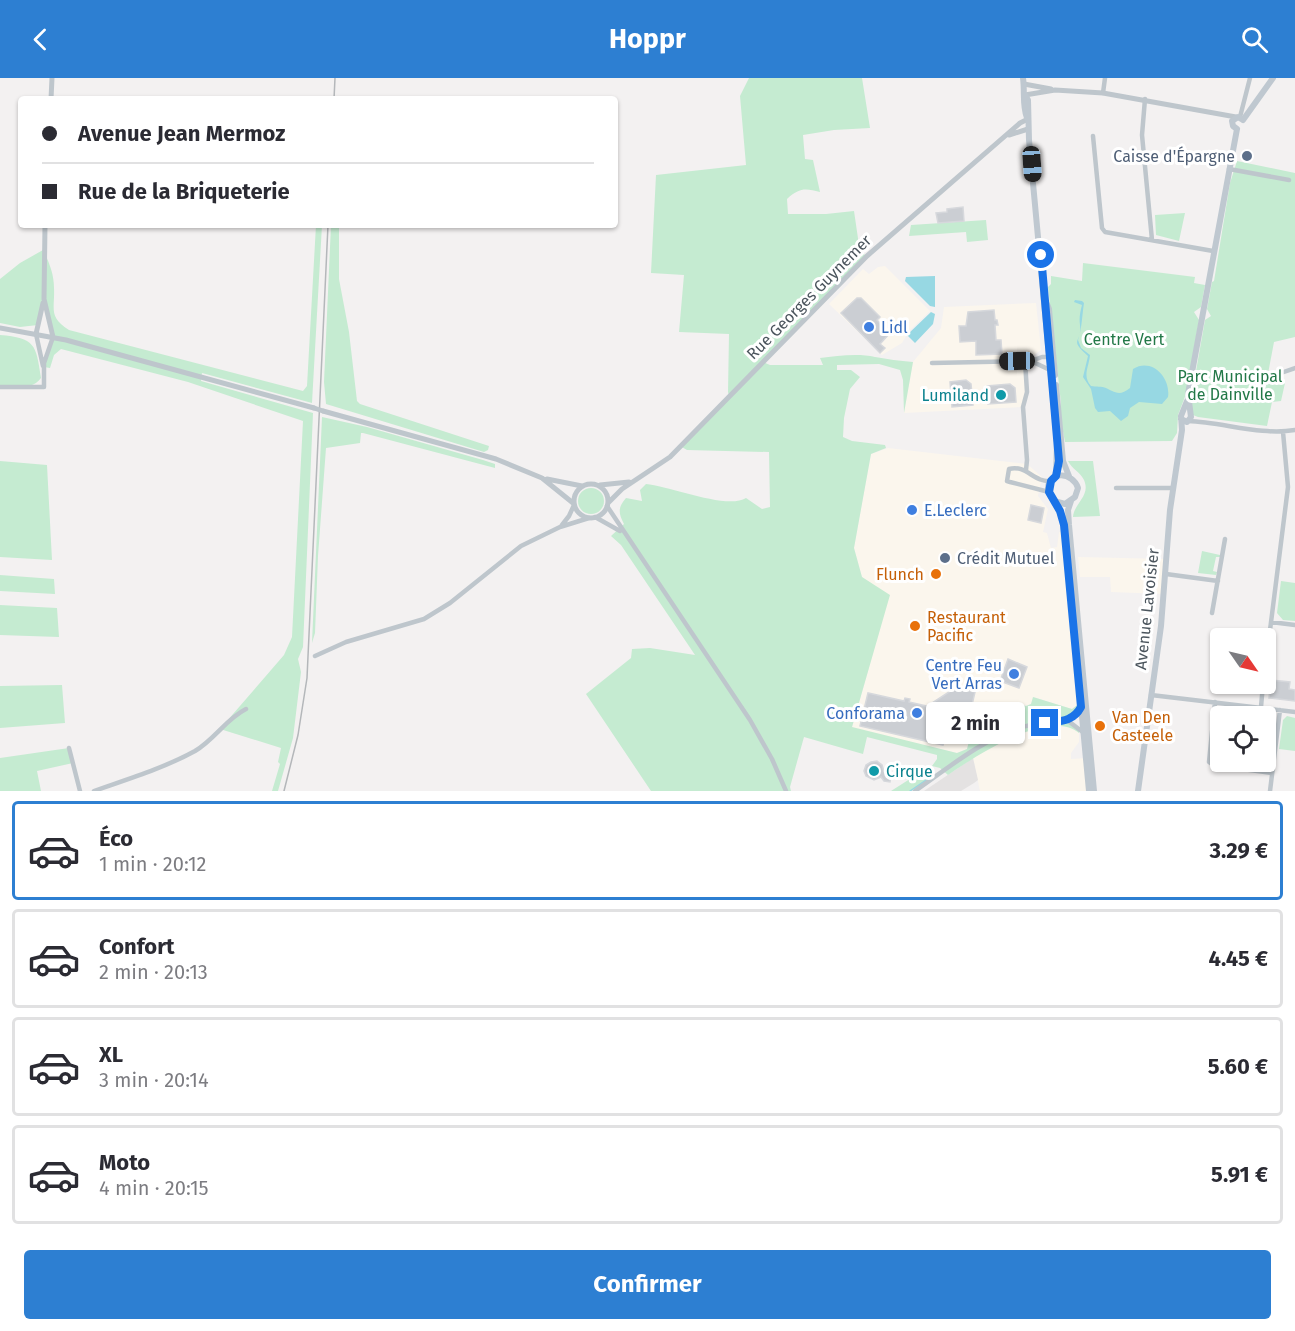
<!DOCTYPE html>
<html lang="fr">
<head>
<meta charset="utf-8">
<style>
  :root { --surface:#fff; --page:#f2f2f3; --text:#2b2b33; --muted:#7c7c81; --line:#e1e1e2; --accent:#2d7fd2 }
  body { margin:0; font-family:"Fira Sans",sans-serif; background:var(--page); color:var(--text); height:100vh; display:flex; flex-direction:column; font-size:22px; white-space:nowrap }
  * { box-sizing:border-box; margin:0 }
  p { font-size:20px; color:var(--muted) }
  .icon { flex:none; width:33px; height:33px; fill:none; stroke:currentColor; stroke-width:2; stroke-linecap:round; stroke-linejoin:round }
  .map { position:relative; height:713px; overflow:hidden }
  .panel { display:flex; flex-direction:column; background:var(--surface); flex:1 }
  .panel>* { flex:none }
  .top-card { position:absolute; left:18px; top:18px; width:600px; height:132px; border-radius:6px; box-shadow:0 2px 4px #0004; display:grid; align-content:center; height:132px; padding:0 24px; background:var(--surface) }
  .needle { width:39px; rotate:124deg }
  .controls { position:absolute; left:1210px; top:550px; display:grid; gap:12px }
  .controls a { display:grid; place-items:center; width:66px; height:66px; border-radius:6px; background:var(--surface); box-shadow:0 2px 4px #0004; font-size:30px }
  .end { position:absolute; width:27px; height:27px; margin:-14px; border:8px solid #1a73e8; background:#fff; box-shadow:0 0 0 3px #fff }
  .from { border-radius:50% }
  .bubble { position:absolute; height:42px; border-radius:6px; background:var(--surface); box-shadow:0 2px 4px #0004; font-size:20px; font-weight:700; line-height:42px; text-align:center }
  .car { position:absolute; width:18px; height:36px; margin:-18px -9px; border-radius:8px; box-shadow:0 0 4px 2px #0007; background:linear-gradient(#222 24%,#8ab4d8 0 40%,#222 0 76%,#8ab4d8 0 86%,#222 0) }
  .top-card b { display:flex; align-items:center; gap:21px; height:57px; font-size:22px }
  .top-card b+b { border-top:2px solid var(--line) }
  .top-card i { width:15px; height:15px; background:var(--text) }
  ul { padding:10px 0 0; list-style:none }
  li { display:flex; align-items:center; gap:18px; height:99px; margin:0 12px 9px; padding:0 12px; border:3px solid var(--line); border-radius:6px }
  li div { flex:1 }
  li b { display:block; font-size:22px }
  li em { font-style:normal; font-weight:700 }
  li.current { border-color:var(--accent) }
  li>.icon { width:54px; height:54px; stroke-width:1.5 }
  .cta { display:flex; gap:12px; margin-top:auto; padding:12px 24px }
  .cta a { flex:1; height:69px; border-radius:6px; background:var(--accent); color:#fff; font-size:24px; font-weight:700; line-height:69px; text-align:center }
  header { display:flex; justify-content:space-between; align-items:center; height:78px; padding:0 24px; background:var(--accent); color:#fff; font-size:27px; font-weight:700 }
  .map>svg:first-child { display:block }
</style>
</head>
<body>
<header><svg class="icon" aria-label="back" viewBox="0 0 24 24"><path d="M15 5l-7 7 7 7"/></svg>Hoppr<svg class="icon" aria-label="search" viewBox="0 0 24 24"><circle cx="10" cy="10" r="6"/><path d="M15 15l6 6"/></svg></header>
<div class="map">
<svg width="1295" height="713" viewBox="0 0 1295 713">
  <rect width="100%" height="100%" fill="#f3f1f1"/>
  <!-- commercial -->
  <path fill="#fbf6ed" d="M885 188 930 233 909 253 902 265 882 277 829 226 863 191 869 196 878 189Z
    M1036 225 1041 272 1031 279V283H1026L1027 314 1023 329 904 335 913 284 941 250 944 229Z
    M888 370 1027 386 1042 399 1038 418 1048 431 1043 454 1047 455 1051 470 1057 469 1059 454 1067 453 1081 624 1072 631 1034 619 1031 626 1025 628 1018 625 1023 644 982 659 971 656 967 671 957 675 852 650 889 518 862 499 854 470 871 376Z
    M1078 479 1167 481 1164 516 1111 514 1110 499H1080Z
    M1069 648 1079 655V664L1071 675V681L1088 680 1091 713H980L973 680 997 665 1021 655 1044 650Z"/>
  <!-- education -->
  <path fill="#e4e2e2" d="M973 680 978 702 974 705 961 713H924Z"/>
  <!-- green -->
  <path fill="#c5ebd1" d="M749 0H862L870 50 834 52 803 57 805 81 813 82 820 114C805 110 799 110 787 121L788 136H826L854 133 860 174 867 178 763 284 770 287H823L820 280C837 278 858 275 875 279 888 281 899 283 913 284L904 335 903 302 900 292 879 286 837 287V292H851L860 299 850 311 844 340 843 359 852 363 885 367 886 370 871 376 854 470 862 499 890 517 852 649 957 675 967 671 971 656 982 659 1023 644 1017 625 1026 628 1031 626 1033 619 1072 631 1081 624V629L1067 642 1079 650V655C1049 629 974 679 948 697L940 690 932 688 937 681V677L867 659 863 676 804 659 790 709 791 713H651L586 616 631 580 632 571 650 570 695 577 621 467 611 458 624 446C618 435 618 429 626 420L642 423 640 412 646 406C670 408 727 432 746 420L762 431 770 429 769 374 687 372 680 368 729 318 728 314 729 256 679 254 684 197 651 195 656 97 746 87 740 18Z
    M1237 83 1295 95V259L1274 264 1267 301 1285 305 1281 323 1272 324 1267 348 1198 339 1193 337 1190 327 1205 242 1211 238 1207 231 1212 204 1214 203 1230 105Z
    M1185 135 1179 163 1156 157 1155 137Z
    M986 142 988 162 967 164 966 154 909 158 911 147Z
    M316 147H322L312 325 202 295 201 303 313 335 303 569 298 581 301 594 293 660 278 713H272L280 686 278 684 281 670 220 651 284 577 292 559 303 343 188 304 61 271 54 277 50 290 44 289 53 259 44 222 38 247 20 249 0 245V201L20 185 43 172C49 184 54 196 54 210 55 231 48 239 69 252L303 313 307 308Z
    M331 147H339V201L349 254 357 323 360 326 489 368 488 372 484 374 326 326 324 304Z
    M1083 185 1195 199 1194 205 1205 207 1201 229 1194 234 1199 242 1186 316 1178 337 1177 355 1172 363 1065 364 1060 337 1061 325 1048 209 1051 206V198L1082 203Z
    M0 257C35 260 36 266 41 300 31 313 15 309 0 309Z
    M322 339 367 349 483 382 495 386V390L363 355H361L360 365 326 370 318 478 315 555 312 565Z
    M0 383 47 387 52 482 0 479Z
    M1068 383H1093L1100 438 1073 439C1074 425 1091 418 1084 402 1080 394 1072 391 1068 383Z
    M578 423a13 13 0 1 1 26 0a13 13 0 1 1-26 0Z
    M1202 473 1220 477V479H1216L1213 493 1217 494 1216 497 1198 495Z
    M0 497 54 501 55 516 0 513Z
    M1281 503 1295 505V543L1283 542 1277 535Z
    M0 527 57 530 59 559 0 557Z
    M62 607 65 645 0 650V608Z
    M1287 638 1295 640V673L1279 671 1283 642Z
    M69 670 73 685 37 693 41 713H0V680Z
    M924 692 930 701 911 713H891Z"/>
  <!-- water -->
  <path fill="#97d8e3" d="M935 198V229L930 228 905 203 906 199Z
    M1075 222 1082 223 1084 225C1082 238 1082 250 1078 262L1081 270 1090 277C1089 289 1082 298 1091 308 1096 309 1102 308 1106 310 1116 315 1120 318 1130 310L1133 291C1152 279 1171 300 1168 319L1162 326 1139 324 1130 330 1128 338 1121 343 1110 333 1098 334 1095 330 1091 311 1083 299 1088 278C1068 260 1082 266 1080 247 1079 240 1080 235 1082 227L1074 224Z
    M931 234 935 236 933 246 915 265 907 257Z"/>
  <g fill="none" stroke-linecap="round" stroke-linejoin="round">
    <!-- stream -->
    <path stroke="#97d8e3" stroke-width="1.5" d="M983 664 1009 652
      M910 713 929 700"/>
  </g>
  <!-- building -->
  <path fill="#cbced3" stroke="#d6d8dc" stroke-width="1.5" d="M963 129 964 143 938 145 936 135 947 134V131Z
    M857 220H861L880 239 877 242 890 255 880 266 885 270 880 275 841 235Z
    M994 232 995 242H997L998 247H995L996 262H1001L1002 276 976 277V263L960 264 959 248H966L968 234Z
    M966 302 971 306 973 327 952 329 950 304Z
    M1010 306 1015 310 1016 324 988 326 987 308Z
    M1031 427 1044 430 1041 445 1028 442Z
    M1008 581 1027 589 1019 610 1000 603Z
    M1271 602 1290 604 1289 611 1295 612V623L1269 620Z
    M955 610 975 614 968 644 949 640 943 667 860 648 868 615 904 623 905 620 910 621 909 624 931 629 932 625Z
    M877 683 882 687 884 694 891 696 890 704 884 703 881 699 874 702 866 698 864 693 866 687 871 684Z"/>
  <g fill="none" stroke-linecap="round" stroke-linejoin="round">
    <!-- minor -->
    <path stroke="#bec6cc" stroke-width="4.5" d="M1103 15 1105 0
      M1145 21 1142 57 1152 162
      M1240 39 1250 0
      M1093 58 1102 150 1105 154 1213 173
      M1229 91 1289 102
      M36 256 43 288
      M1025 283 1027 314 1023 329 1027 382 1026 392
      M1031 283 1050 292
      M932 285 1031 283 1042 279H1051
      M1275 297 1295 290
      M0 309H44V285L53 259
      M1188 343C1223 344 1260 358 1295 352
      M1116 410H1173
      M1049 414 1010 404 1007 403 1009 391C1026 386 1034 405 1051 403
      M607 428 750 642 772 681 786 713
      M595 439 620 453
      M562 447 569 438 574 427
      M1166 496 1218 503
      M1212 535 1225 461
      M1271 544 1295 547
      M315 578 346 564 424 541 450 525 521 468 560 449 589 440
      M1266 584 1288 409 1283 354
      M1151 617 1295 634
      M1215 624 1209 684 1213 687 1272 695
      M1261 629 1263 606
      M1067 642 1084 655
      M69 670 80 713
      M94 713C128 701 164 690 195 673 215 661 226 641 246 631
      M915 713C948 690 983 661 1022 649 1042 643 1070 649 1081 629
      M1270 713 1280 632"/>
    <!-- tertiary -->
    <path stroke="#bec6cc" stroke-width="5" d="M1024 6 1051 11
      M1025 17 1055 12 1103 15 1236 39
      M51 21 52 0
      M1009 57 1028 51
      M45 147 44 221 53 259
      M0 250 66 262 314 330
      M36 256 43 225
      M323 333 496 381 542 400 573 425
      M547 401 582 408
      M574 423a17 17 0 1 1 34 0a17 17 0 1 1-34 0Z
      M600 407 629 404
      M608 425 622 411 670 379 867 178 1020 45 1028 41"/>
    <!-- secondary -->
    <path stroke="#bfc8d0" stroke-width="6" d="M1023 0C1025 14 1022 27 1027 40
      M1025 17 1028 22 1029 62 1057 364 1056 398
      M1243 42 1273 0
      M1237 51 1233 48 1232 43 1238 39 1243 42
      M1046 224 1049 231 1055 297
      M1056 307 1063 383 1069 398
      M1181 341 1187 344 1191 339 1188 316 1237 51
      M1054 423 1065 426 1075 419 1078 410C1073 394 1048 392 1048 411 1049 420 1057 425 1060 433 1063 437 1063 442 1064 447L1089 713
      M1071 423 1068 432 1069 447 1094 713
      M1138 713 1161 548 1170 432 1182 352 1181 338 1187 323"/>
    <!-- rail -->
    <path stroke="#b4b7ba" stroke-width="1.5" d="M334 21 335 0
      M284 713 298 657 307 600 328 147"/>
    <!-- tertiary-bridge -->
    <path stroke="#bec6cc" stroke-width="5" d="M314 330 323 333"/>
  </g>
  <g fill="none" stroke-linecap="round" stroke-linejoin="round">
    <!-- route -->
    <path stroke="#1a73e8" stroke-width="8" d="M1041 177 1059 383 1056 398 1051 403 1049 414 1060 433 1064 447 1081 629C1073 644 1060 643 1045 645"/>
  </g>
  <!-- markers -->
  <g fill="#5c6f8a" stroke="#fff" stroke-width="2">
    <circle cx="1247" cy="78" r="6"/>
    <circle cx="945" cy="480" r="6"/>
  </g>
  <g fill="#3f7fe0" stroke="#fff" stroke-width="2">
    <circle cx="869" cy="249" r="6"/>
    <circle cx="912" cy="432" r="6"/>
    <circle cx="1014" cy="596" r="6"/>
    <circle cx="917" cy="635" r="6"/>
  </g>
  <g fill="#0f9aa8" stroke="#fff" stroke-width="2">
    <circle cx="1001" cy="317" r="6"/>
    <circle cx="874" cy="693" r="6"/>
  </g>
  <g fill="#e8710a" stroke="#fff" stroke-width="2">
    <circle cx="936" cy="496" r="6"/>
    <circle cx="915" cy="548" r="6"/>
    <circle cx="1100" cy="648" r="6"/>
  </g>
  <g text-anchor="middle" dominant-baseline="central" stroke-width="6" stroke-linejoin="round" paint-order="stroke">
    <!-- service labels -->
    <g font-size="16" fill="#4e5e75" stroke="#fff" text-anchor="end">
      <text x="1235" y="78">Caisse d'Épargne</text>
      <text x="957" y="480" text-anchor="start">Crédit Mutuel</text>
    </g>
    <!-- street labels -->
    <g font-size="16" fill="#4b555d" stroke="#fff">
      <text transform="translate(809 219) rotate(-45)">Rue Georges Guynemer</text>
      <text transform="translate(1147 531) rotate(-84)">Avenue Lavoisier</text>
    </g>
    <!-- shop labels -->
    <g font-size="16" fill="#366cbe" stroke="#fff" text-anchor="start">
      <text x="881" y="249">Lidl</text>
      <text x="924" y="432">E.Leclerc</text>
      <text x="1002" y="587" text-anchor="end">Centre Feu<tspan x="1002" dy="18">Vert Arras</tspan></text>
      <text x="905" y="635" text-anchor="end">Conforama</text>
    </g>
    <!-- park labels -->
    <g font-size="16" fill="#227847" stroke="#fff">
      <text x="1124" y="261">Centre Vert</text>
      <text x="1230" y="298">Parc Municipal<tspan x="1230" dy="18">de Dainville</tspan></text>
    </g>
    <!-- culture labels -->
    <g font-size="16" fill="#0d838f" stroke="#fff" text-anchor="end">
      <text x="989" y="317">Lumiland</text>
      <text x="886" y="693" text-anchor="start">Cirque</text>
    </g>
    <!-- food labels -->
    <g font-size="16" fill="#c56008" stroke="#fff" text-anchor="start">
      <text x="924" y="496" text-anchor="end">Flunch</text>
      <text x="927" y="539">Restaurant<tspan x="927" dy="18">Pacific</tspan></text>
      <text x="1112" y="639">Van Den<tspan x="1112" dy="18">Casteele</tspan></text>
    </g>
  </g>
</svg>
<div class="controls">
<a><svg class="needle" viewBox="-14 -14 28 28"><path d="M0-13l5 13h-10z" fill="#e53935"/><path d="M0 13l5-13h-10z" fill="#7c7c81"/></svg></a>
<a><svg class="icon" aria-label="locate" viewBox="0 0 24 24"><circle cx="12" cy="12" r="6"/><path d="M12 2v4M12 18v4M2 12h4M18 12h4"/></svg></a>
</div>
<i class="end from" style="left:1041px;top:177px"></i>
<i class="end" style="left:1045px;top:645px"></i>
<div class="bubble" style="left:926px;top:624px;width:99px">2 min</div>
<i class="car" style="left:1032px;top:86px;rotate:176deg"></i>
<i class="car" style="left:1017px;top:283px;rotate:269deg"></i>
<div class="top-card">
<b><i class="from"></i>Avenue Jean Mermoz</b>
<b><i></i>Rue de la Briqueterie</b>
</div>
</div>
<section class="panel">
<ul>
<li class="current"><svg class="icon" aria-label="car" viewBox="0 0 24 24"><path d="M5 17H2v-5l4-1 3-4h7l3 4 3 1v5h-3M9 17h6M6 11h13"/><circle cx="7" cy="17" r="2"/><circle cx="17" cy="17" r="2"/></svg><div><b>Éco</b><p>1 min · 20:12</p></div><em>3.29 €</em></li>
<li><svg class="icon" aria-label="car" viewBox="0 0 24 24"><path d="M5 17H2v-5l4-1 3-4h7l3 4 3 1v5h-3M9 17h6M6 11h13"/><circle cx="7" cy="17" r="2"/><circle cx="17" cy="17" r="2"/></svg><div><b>Confort</b><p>2 min · 20:13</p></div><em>4.45 €</em></li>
<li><svg class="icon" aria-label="car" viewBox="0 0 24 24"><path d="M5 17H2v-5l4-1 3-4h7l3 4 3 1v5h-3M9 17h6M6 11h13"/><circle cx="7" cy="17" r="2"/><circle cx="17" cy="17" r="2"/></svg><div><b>XL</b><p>3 min · 20:14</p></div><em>5.60 €</em></li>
<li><svg class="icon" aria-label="car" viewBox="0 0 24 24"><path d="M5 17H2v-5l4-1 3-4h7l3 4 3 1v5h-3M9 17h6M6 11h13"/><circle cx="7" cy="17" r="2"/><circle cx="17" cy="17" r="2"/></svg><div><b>Moto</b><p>4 min · 20:15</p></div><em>5.91 €</em></li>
</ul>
<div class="cta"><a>Confirmer</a></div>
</section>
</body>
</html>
